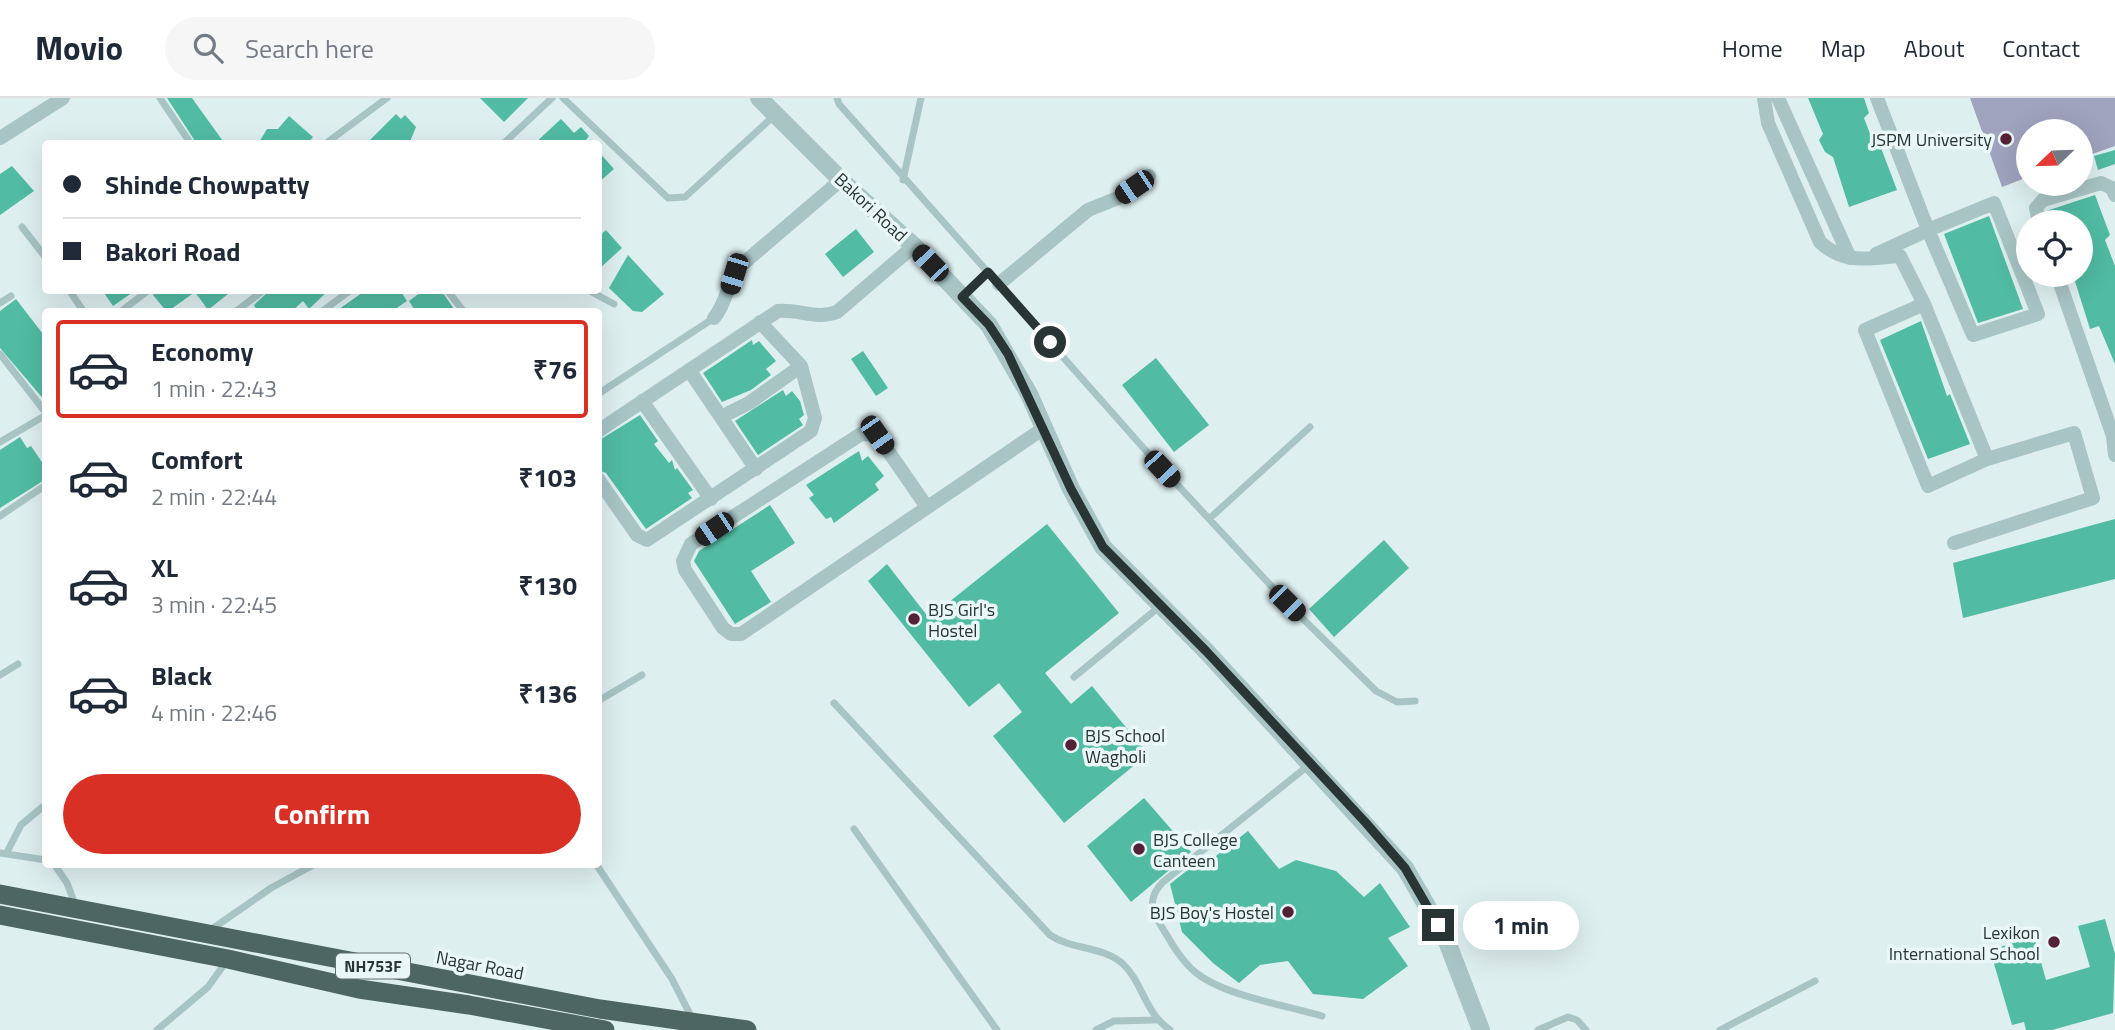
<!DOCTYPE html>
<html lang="en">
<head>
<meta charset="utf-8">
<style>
  :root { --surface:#fff; --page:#f6f6f7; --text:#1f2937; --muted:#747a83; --line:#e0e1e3; --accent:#d93025 }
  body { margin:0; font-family:"Titillium Web",sans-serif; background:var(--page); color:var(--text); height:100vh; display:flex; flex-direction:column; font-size:26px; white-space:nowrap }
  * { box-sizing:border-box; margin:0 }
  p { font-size:23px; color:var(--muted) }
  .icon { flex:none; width:38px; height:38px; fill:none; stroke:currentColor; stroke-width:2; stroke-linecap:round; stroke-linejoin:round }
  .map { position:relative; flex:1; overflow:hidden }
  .sheet { position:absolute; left:42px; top:210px; width:560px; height:560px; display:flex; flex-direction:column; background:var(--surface); border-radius:7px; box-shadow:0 7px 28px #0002 }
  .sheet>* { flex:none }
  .hud { position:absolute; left:42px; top:42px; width:560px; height:154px; border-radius:7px; box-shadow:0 7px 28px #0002; display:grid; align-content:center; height:154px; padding:0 21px; background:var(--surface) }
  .needle { width:46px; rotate:247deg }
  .controls { position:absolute; left:2016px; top:21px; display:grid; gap:14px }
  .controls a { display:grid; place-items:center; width:77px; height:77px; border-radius:50%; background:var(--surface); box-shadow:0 7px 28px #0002; font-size:35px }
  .end { position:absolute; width:32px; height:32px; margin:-16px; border:9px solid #293534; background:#fff; box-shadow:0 0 0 4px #fff }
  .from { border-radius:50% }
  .bubble { position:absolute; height:49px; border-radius:24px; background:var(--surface); box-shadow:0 7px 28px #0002; font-size:23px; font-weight:700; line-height:49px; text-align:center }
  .car { position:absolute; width:21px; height:42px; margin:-21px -10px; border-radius:9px; box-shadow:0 0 5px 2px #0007; background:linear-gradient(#222 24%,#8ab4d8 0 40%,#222 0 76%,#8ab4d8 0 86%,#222 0) }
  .hud b { display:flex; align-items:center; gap:24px; height:66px; font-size:26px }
  .hud b+b { border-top:2px solid var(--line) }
  .hud i { width:18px; height:18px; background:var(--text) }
  ul { padding:12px 0 0; list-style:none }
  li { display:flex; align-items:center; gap:21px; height:98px; margin:0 14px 10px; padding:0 7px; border:4px solid transparent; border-radius:7px }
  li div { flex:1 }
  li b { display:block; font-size:26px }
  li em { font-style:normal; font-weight:700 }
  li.on { border-color:var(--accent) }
  li>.icon { width:63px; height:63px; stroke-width:1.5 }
  .action { display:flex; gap:14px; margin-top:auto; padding:14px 21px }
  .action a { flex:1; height:80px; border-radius:42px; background:var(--accent); color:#fff; font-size:28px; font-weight:700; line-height:80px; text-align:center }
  header { display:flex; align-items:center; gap:42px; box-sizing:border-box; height:98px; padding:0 35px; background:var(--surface); border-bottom:2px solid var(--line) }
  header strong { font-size:33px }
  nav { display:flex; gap:38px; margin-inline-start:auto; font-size:24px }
  .search { width:490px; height:63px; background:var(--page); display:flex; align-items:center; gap:18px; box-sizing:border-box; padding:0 24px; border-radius:38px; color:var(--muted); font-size:26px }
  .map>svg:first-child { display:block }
</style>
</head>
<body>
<header>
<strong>Movio</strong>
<div class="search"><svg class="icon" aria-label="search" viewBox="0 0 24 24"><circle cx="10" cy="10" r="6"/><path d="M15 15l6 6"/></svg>Search here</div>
<nav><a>Home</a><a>Map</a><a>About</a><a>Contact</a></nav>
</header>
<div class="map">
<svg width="2115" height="932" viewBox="0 0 2115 932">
  <rect width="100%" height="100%" fill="#deeff0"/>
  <!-- green -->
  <path fill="#9fa3be" d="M1970 0H2115V48L2081 60V33H2028V79L2002 89Z"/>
  <!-- building -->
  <path fill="#51bba3" d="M167 0H192L225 46H197Z
    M480 0H528L504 24Z
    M1808 0H1864L1869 15 1864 20 1873 44 1878 42 1897 92 1849 109 1833 59 1825 54 1819 42 1823 36Z
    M396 16 401 21 405 17 416 29 409 46H366Z
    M289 18 313 39 307 46H258L267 31H278Z
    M561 21 574 35 581 29 589 38 583 46H534Z
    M2115 52V66L2098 72 2094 58Z
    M598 53 614 71 598 85Z
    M12 68 34 93 0 117V76Z
    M2095 97 2110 137 2105 142 2115 168V266L2099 228 2090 231 2073 177H2081V124H2050L2046 113Z
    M1989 118 2023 211 1978 225 1944 136Z
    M856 131 874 154 843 179 825 156Z
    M606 132 622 150 598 172V139Z
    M628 157 664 196 642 214 633 213 609 190Z
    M102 192H136L113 208Z
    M155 192H233L208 212 195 194 167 214 153 197Z
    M270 192H329L309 211 303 203 291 214H258L254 207Z
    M366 192H400L407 203 391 214H335Z
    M424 192H441L456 214H416L409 203Z
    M16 201 46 240V304L0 250V213Z
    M1921 223 1947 298 1950 296 1970 346 1928 361 1880 242Z
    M752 242 753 247 759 243 776 263 766 271 771 277 751 292 722 304 703 275Z
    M863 253 888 290 876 298 851 261Z
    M1156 260 1209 327 1174 354 1122 287Z
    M783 292 786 298 792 293 800 303 804 317 799 321 803 327 758 357 735 323Z
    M640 317 658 343 654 346 669 365 672 362 675 372 677 370 693 392 688 395 692 400 646 431 606 375 598 372V343Z
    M20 339 27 350 31 348 46 370V381L0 410V352Z
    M859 353 862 363 868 358 884 378 875 386 879 392 834 425 831 419 826 421 809 400 814 397 806 387Z
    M770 407 795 445 751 473 771 504 735 526 694 463 699 453Z
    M2115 421V481L1963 520 1953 465Z
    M1047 426 1119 515 1045 575 1071 606 1092 588 1148 656 1064 725 993 638 1022 614 999 585 969 609 868 483 887 466 929 520Z
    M1384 442 1409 470 1334 539 1309 511Z
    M1144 700 1191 754 1131 804 1087 748Z
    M1248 733 1279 771 1296 762 1336 773 1364 799 1380 785 1410 829 1388 840 1408 868 1363 901 1313 896 1288 863 1260 867 1239 885 1213 865 1182 834 1170 786 1199 763 1203 768Z
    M2105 821 2115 856 2113 915 2052 932H2026L2024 924 2012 927 1990 852 2034 839 2046 882 2090 869 2078 828Z"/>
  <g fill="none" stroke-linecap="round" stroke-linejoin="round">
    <!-- service -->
    <path stroke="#a8c4c4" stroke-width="7" d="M160 0 191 46
      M563 0 668 100 685 99 776 16
      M837 0 839 6 1147 354 1287 505 1376 593 1397 604 1415 603
      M325 46 387 0
      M503 46 552 0
      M903 82 921 0
      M22 129 46 160
      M69 192 84 214
      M447 192 464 214
      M588 192 614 206
      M963 198 988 174
      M0 205 11 198
      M120 214 149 192
      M235 214 264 192
      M321 214 351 192
      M0 256 46 315
      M598 296 714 220
      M0 344 46 317
      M0 418 46 387
      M1209 421 1310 329
      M0 577 18 566
      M1074 579 1159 509
      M598 603 642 577
      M834 605 1050 837C1072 852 1102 848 1122 865 1143 884 1144 914 1170 932
      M1309 667 1163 784C1147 800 1151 813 1163 831 1172 846 1181 862 1195 874 1224 898 1285 907 1322 918
      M854 731 997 932
      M7 754 21 727 46 706
      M0 755 46 762
      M54 766 67 785 75 806
      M596 766 672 881 692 920
      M209 833 271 790 315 766
      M157 932 208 889 228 861
      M1096 932 1114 923 1156 922
      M1538 932 1568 919 1577 922 1586 932
      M1720 932 1815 883"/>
    <!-- minor -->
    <path stroke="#a8c4c4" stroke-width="14" d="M1764 0 1768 25 1820 144C1844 167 1869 160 1900 158L1924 206 1987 361 2074 335 2093 400 1954 445
      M1778 0 1850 160
      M0 40 63 0
      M2039 124 2036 110 2043 102 2101 85 2112 90 2115 97
      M1876 156 1928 132 1973 237 2038 216 1994 105 1928 132 1877 0
      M2057 177 2113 338 2115 357
      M999 186 1088 112 1118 100 1149 78
      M1924 206 1865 232 1928 388 1987 361
      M714 220C727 205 727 184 739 169L841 82
      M689 272 756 371
      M642 303 711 401
      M721 319 749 305 801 268
      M598 333 778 213C799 211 816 222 837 214L914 148
      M598 381 637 437 647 442 811 333 815 320 801 268 760 224
      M927 409 877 337 861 336 691 446 683 463 685 472 723 530 731 536H741L1044 330"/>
    <!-- tertiary -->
    <path stroke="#a8c4c4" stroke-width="18" d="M759 0 846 87 914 148 989 227 1029 296 1071 391 1103 449 1206 553 1405 770 1446 841 1481 932"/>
    <!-- trunk -->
    <path stroke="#4e6662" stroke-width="19" d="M0 796 600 911 747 932
      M0 817 228 861 359 891 469 907 605 932"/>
  </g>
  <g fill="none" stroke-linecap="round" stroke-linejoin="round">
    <!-- route -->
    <path stroke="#293534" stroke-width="9" d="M1050 244 988 174 962 199 989 227 1008 256 1071 391 1103 449 1206 553 1366 725 1405 770 1438 827"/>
  </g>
  <!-- markers -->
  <g fill="#532236" stroke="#eaf7f8" stroke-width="2.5">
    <circle cx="2006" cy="41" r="7"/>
    <circle cx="914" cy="521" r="7"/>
    <circle cx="1071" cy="647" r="7"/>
    <circle cx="1139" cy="751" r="7"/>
    <circle cx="1288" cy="814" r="7"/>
    <circle cx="2054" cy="844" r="7"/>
  </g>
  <g text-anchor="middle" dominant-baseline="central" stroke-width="7" stroke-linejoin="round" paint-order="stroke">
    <!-- shield labels -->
    <rect fill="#eaf7f8" stroke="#636f6f" stroke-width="2" x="336" y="855.5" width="74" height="25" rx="5"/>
    <g font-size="16" font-weight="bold" fill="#293534">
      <text x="373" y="868">NH753F</text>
    </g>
    <!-- poi labels -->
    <g font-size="18" fill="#293534" stroke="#eaf7f8" text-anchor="end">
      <text x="1992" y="41">JSPM University</text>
      <text x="928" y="511" text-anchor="start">BJS Girl's<tspan x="928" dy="21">Hostel</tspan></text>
      <text x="1085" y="637" text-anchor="start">BJS School<tspan x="1085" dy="21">Wagholi</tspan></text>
      <text x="1153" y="741" text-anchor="start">BJS College<tspan x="1153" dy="21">Canteen</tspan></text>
      <text x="1274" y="814">BJS Boy's Hostel</text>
      <text x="2040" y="834">Lexikon<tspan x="2040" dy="21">International School</tspan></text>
    </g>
    <!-- street labels -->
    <g font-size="18" fill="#293534" stroke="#eaf7f8">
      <text transform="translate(871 109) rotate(43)">Bakori Road</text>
      <text transform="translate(480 867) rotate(11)">Nagar Road</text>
    </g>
  </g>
</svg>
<div class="controls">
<a><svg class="needle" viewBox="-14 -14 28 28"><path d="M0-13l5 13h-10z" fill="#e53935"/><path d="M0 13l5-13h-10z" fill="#747a83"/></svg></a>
<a><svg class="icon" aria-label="locate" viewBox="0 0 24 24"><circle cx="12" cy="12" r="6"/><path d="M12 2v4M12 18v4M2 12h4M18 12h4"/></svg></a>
</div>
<i class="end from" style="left:1050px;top:244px"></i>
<i class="end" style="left:1438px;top:827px"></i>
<div class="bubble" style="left:1463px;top:803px;width:116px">1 min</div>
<i class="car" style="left:1134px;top:89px;rotate:236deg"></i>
<i class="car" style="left:930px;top:165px;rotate:316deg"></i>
<i class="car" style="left:734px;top:176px;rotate:197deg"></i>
<i class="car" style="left:877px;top:337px;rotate:145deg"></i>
<i class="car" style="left:1162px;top:371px;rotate:137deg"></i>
<i class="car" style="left:714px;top:431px;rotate:236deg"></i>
<i class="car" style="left:1287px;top:505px;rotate:135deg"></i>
<div class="hud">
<b><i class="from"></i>Shinde Chowpatty</b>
<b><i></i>Bakori Road</b>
</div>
<section class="sheet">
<ul>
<li class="on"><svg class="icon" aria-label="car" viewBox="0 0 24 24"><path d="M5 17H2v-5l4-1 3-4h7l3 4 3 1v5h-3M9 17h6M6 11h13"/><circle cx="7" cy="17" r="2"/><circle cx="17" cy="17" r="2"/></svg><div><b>Economy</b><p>1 min · 22:43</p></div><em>₹76</em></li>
<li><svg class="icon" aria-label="car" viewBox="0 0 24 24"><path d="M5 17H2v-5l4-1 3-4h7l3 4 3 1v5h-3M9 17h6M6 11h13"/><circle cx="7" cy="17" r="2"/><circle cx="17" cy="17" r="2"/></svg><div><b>Comfort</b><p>2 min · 22:44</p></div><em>₹103</em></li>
<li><svg class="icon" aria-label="car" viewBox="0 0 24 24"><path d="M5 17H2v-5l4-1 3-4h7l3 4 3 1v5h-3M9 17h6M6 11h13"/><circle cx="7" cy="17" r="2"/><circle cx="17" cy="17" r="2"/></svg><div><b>XL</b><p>3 min · 22:45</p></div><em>₹130</em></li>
<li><svg class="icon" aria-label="car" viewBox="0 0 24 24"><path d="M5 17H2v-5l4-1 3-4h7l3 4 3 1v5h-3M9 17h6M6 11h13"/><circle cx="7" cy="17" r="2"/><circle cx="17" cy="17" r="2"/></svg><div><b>Black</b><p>4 min · 22:46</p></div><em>₹136</em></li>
</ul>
<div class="action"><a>Confirm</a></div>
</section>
</div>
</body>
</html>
